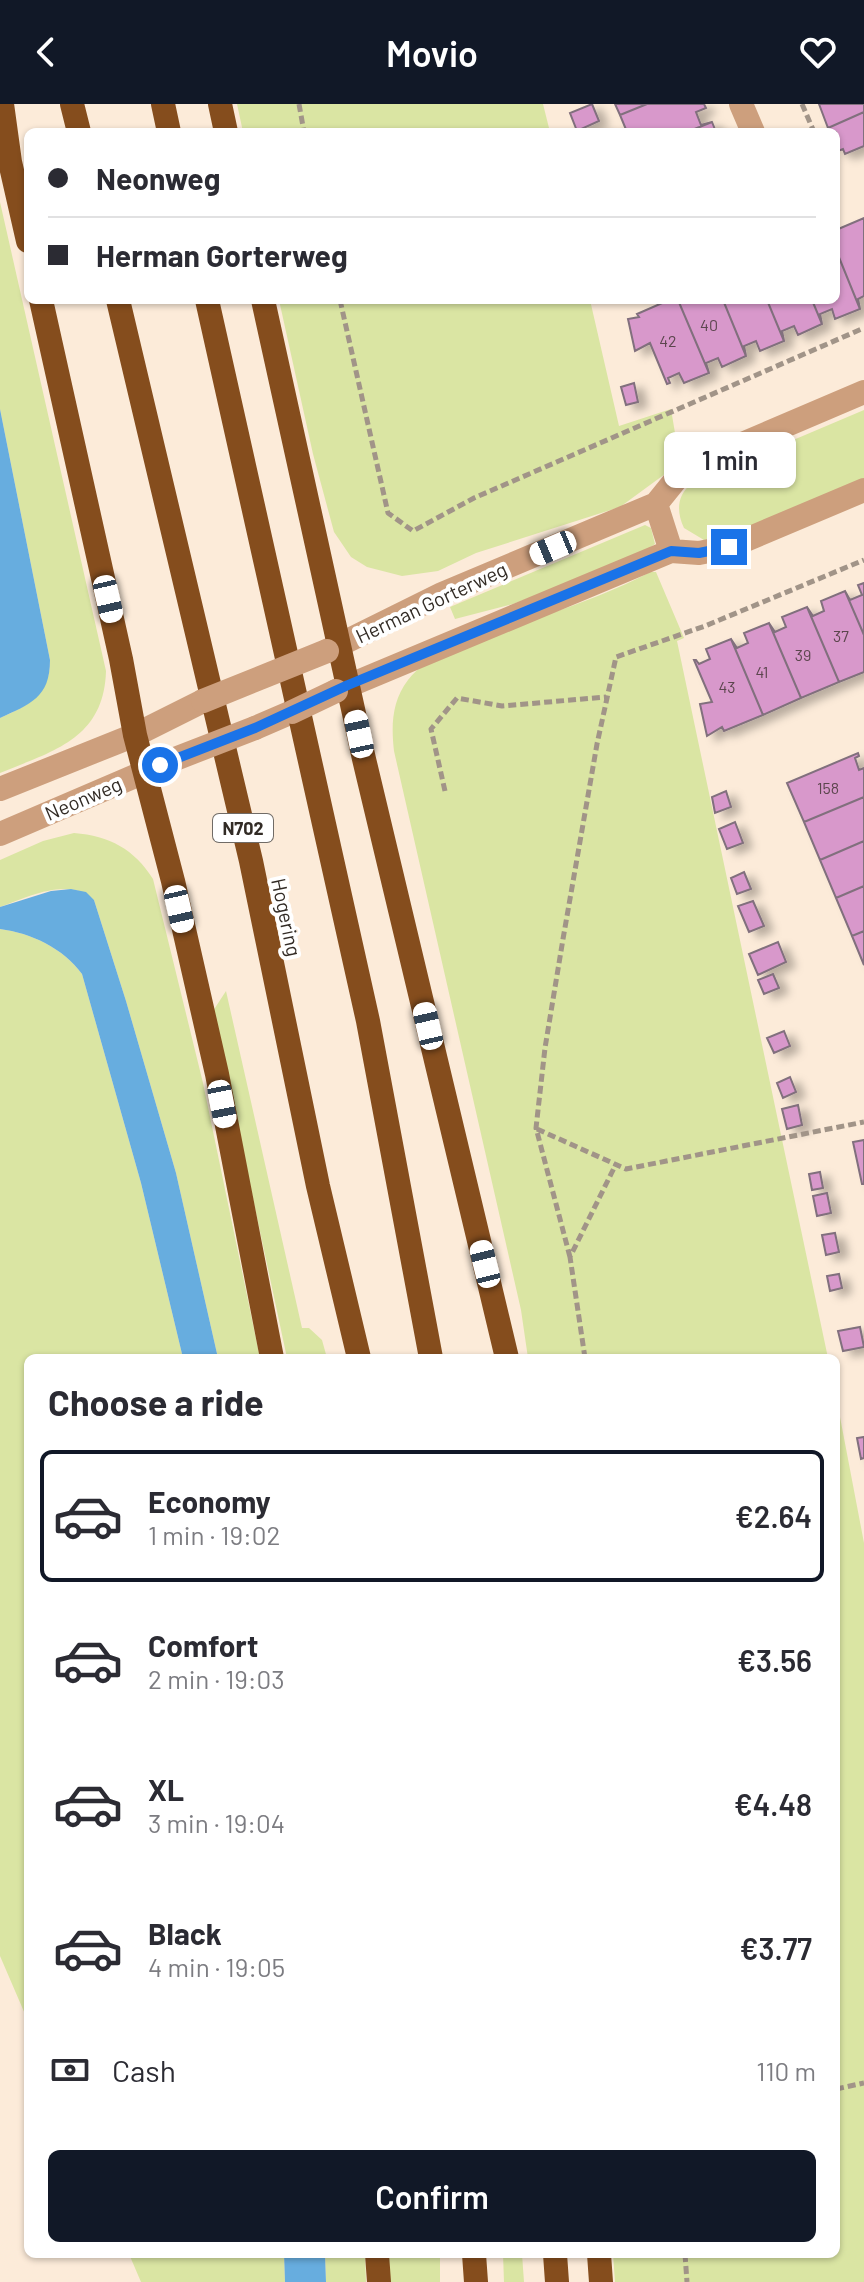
<!DOCTYPE html>
<html lang="en">
<head>
<meta charset="utf-8">
<style>
  :root { --surface:#fff; --page:#f2f2f3; --text:#2b2b33; --muted:#7c7c81; --line:#e1e1e2; --accent:#111827 }
  body { margin:0; font-family:Barlow,sans-serif; background:var(--page); color:var(--text); height:100vh; display:flex; flex-direction:column; font-size:30px; white-space:nowrap }
  * { box-sizing:border-box; margin:0 }
  p { font-size:26px; color:var(--muted) }
  .icon { flex:none; width:44px; height:44px; fill:none; stroke:currentColor; stroke-width:2; stroke-linecap:round; stroke-linejoin:round }
  .map { position:relative; flex:1; overflow:hidden }
  .side { position:absolute; left:24px; top:1250px; width:816px; height:904px; display:flex; flex-direction:column; background:var(--surface); border-radius:12px; box-shadow:0 2px 6px #0004 }
  .side>* { flex:none }
  .guide { position:absolute; left:24px; top:24px; width:816px; height:176px; border-radius:12px; box-shadow:0 2px 6px #0004; display:grid; align-content:center; height:176px; padding:0 24px; background:var(--surface) }
  .end { position:absolute; width:36px; height:36px; margin:-18px; border:10px solid #1a73e8; background:#fff; box-shadow:0 0 0 4px #fff }
  .from { border-radius:50% }
  .bubble { position:absolute; height:56px; border-radius:12px; background:var(--surface); box-shadow:0 2px 6px #0004; font-size:26px; font-weight:600; line-height:56px; text-align:center }
  .car { position:absolute; width:24px; height:48px; margin:-24px -12px; border-radius:10px; box-shadow:0 0 6px 2px #0007; background:linear-gradient(#fff 24%,#345 0 40%,#fff 0 76%,#345 0 86%,#fff 0) }
  .guide b { display:flex; align-items:center; gap:28px; height:76px; font-size:30px }
  .guide b+b { border-top:2px solid var(--line) }
  .guide i { width:20px; height:20px; background:var(--text) }
  ul { padding:0; list-style:none }
  li { display:flex; align-items:center; gap:24px; height:132px; margin:0 16px 12px; padding:0 8px; border:4px solid transparent; border-radius:12px }
  li div { flex:1 }
  li b { display:block; font-size:30px }
  li em { font-style:normal; font-weight:600 }
  li.on { border-color:var(--accent) }
  li>.icon { width:72px; height:72px; stroke-width:1.5 }
  h2 { padding:0 24px; font-size:36px; line-height:96px }
  .pay { display:flex; align-items:center; gap:20px; height:88px; padding:0 24px; font-size:30px }
  .pay p { margin-inline-start:auto }
  .cta { display:flex; gap:16px; margin-top:auto; padding:16px 24px }
  .cta a { flex:1; height:92px; border-radius:12px; background:var(--accent); color:#fff; font-size:32px; font-weight:600; line-height:92px; text-align:center }
  header { display:flex; justify-content:space-between; align-items:center; height:104px; padding:0 24px; background:var(--accent); color:#fff; font-size:36px; font-weight:600 }
  .map>svg:first-child { display:block }
</style>
</head>
<body>
<header><svg class="icon" aria-label="back" viewBox="0 0 24 24"><path d="M15 5l-7 7 7 7"/></svg>Movio<svg class="icon" aria-label="heart" viewBox="0 0 24 24"><path d="M12 20l-8-8c-3-5 5-10 8-4 3-6 11-1 8 4z"/></svg></header>
<div class="map">
<svg width="864" height="2178" viewBox="0 0 864 2178">
  <defs>
    <filter id="shadow"><feDropShadow dx="9" dy="5" stdDeviation="4" flood-color="#0004"/></filter>
  </defs>
  <rect width="100%" height="100%" fill="#fcebd9"/>
  <!-- green -->
  <path fill="#dae5a3" d="M237 0H543L550 28H243Z
    M0 98 106 567C104 635 53 647 0 669V614C29 601 50 591 50 556L0 305Z
    M279 196H590L619 322 671 305 680 359 620 403 476 449 438 467 402 472 367 463 351 453 334 428 313 350Z
    M864 306V374L720 435 704 436 684 424C676 407 677 391 692 379Z
    M645 421 651 424 655 440 636 453 513 500 455 515 450 503Z
    M650 468H656L684 534 677 537 828 1254H528L521 1206 394 647C391 621 392 597 408 576 427 551 466 540 494 530 544 511 604 493 650 468Z
    M74 729C110 732 134 745 153 775L203 979 260 1254H218L176 1069 126 897 94 796C70 772 27 793 0 803V756L43 737Z
    M0 825C31 829 63 844 82 870L141 1079 183 1254H28V1917L0 1852Z
    M226 887 302 1224H309L322 1236 327 1254H287L213 907Z
    M836 1292 864 1439V2178H615L613 2150H836Z
    M129 2150H284L285 2178H141Z
    M325 2150H365L366 2178H326Z
    M389 2150H440V2178H390Z
    M503 2150H522L524 2178H504Z"/>
  <!-- water -->
  <path fill="#67addf" d="M0 305 50 556C50 594 30 600 0 614Z
    M71 785 86 788 94 796 126 897 176 1069 218 1254H183L141 1079 82 870C63 844 31 829 0 825V803L51 787Z
    M284 2150H325L326 2178H285Z"/>
  <!-- building -->
  <path fill="#d898cb" stroke="#816f7d" stroke-width="2" filter="url(#shadow)" d="M592 0 599 17 577 27 570 9Z
    M615 0H647L620 11Z
    M647 0H704L706 4 696 8 701 21 712 18 687 28H627L620 11Z
    M819 0H864V8L828 24Z
    M864 8V42L845 50 843 45 838 47 836 41V28H830L828 24Z
    M712 18 716 28H687Z
    M864 114V192L858 195 860 205 836 146V126Z
    M836 146 860 205 835 215 832 205 820 210 822 220 812 196H836Z
    M669 196H678L709 269 684 279 679 269 668 274 670 279 667 280 650 239 635 247 628 215 639 213 637 210Z
    M678 196H723L746 252 722 263 718 254 706 259 709 269Z
    M723 196H767L784 237 760 247 756 237 744 242 746 252Z
    M767 196H812L822 220 798 231 794 222 782 227 784 237Z
    M634 279 638 298 626 301 621 283Z
    M864 479V531L845 487 850 496 862 491 858 481Z
    M845 487 864 531V568L839 578 807 503 813 512 824 507 821 497Z
    M807 503 839 578 801 594 769 519 775 528 786 523 782 513Z
    M769 519 801 594 763 611 731 535 737 544 748 539 744 529Z
    M731 535 763 611 724 627 722 623 707 632 700 600 712 598 694 556H696L699 560 710 555 706 545Z
    M858 649 859 652 855 654 859 666 864 664V693L804 718 787 679Z
    M726 687 731 703 715 709 712 693Z
    M864 693V737L820 756 804 718Z
    M735 718 743 739 727 745 719 725Z
    M864 737V782L836 794 820 756Z
    M744 768 751 785 737 790 731 774Z
    M864 782V827L852 832 836 794Z
    M753 797 764 822 749 828 738 802Z
    M864 827V861L852 832Z
    M778 838 786 858 758 871 749 850Z
    M773 870 779 884 764 890 758 876Z
    M784 927 790 942 774 949 767 934Z
    M790 973 796 988 783 994 777 979Z
    M798 1001 802 1021 787 1025 782 1005Z
    M864 1036V1080H862L853 1038Z
    M820 1068 823 1084 812 1086 809 1070Z
    M827 1089 831 1109 817 1112 813 1092Z
    M835 1129 839 1148 826 1151 822 1131Z
    M839 1170 842 1184 830 1187 827 1172Z
    M860 1223 864 1243 843 1247 838 1227Z
    M864 1333V1354L861 1355 857 1334Z"/>
  <g fill="none" stroke-linecap="round" stroke-linejoin="round">
    <!-- path -->
    <path stroke="#a19488" stroke-width="5" stroke-dasharray="8 4" stroke-linecap="butt" d="M299 0 304 28
      M802 0 814 28
      M340 196 388 409 413 427 474 394 864 224
      M445 687 431 625 457 594 502 602 606 593
      M537 1025 626 1065 864 1018
      M570 1153 536 1024 545 944 563 835 597 640 616 553 705 522 864 456
      M585 1254 570 1153 616 1060
      M836 1985 864 1979
      M685 2150 687 2178"/>
    <!-- street -->
    <path stroke="#cd9f7d" stroke-width="24" d="M741 0 753 28
      M656 400 671 447
      M327 547 442 490 656 400 677 374 707 355 864 288
      M336 587 671 447 699 449 729 443 864 386
      M255 624 292 608
      M0 685 135 631 203 597
      M0 730 175 655"/>
    <!-- highway -->
    <path stroke="#854d1d" stroke-width="24" d="M2 0 10 58 28 137
      M72 0 79 28
      M163 0 169 28
      M220 0 226 28
      M41 196 121 555 135 631 173 777 217 970 272 1254
      M118 196 251 757 318 1082 359 1254
      M207 196 368 917 431 1254
      M263 196 364 655 507 1254
      M377 2150 379 2178
      M474 2150 476 2178
      M555 2150 557 2178
      M599 2150 601 2178"/>
    <!-- street-bridge -->
    <path stroke="#cd9f7d" stroke-width="24" d="M203 597 327 547
      M292 608 336 587
      M175 655 255 624"/>
  </g>
  <g fill="none" stroke-linecap="round" stroke-linejoin="round">
    <!-- route -->
    <path stroke="#1a73e8" stroke-width="10" d="M160 661 255 624 348 581 671 447 699 449 729 443"/>
  </g>
  <g text-anchor="middle" dominant-baseline="central" stroke-width="8" stroke-linejoin="round" paint-order="stroke">
    <!-- number labels -->
    <g font-size="16" fill="#5c464e">
      <text x="709" y="220">40</text>
      <text x="668" y="236">42</text>
      <text x="841" y="531">37</text>
      <text x="803" y="550">39</text>
      <text x="762" y="567">41</text>
      <text x="727" y="582">43</text>
      <text x="828" y="683">158</text>
    </g>
    <!-- shield labels -->
    <rect fill="#fff" stroke="#706b66" stroke-width="2" x="213" y="710" width="60" height="28" rx="6"/>
    <g font-size="18" font-weight="bold" fill="#322b25">
      <text x="243" y="724">N702</text>
    </g>
    <!-- street labels -->
    <g font-size="20" fill="#322b25" stroke="#fff">
      <text transform="translate(431 498) rotate(-25)">Herman Gorterweg</text>
      <text transform="translate(83 694) rotate(-23)">Neonweg</text>
      <text transform="translate(287 813) rotate(78)">Hogering</text>
    </g>
  </g>
</svg>
<i class="end from" style="left:160px;top:661px"></i>
<i class="end" style="left:729px;top:443px"></i>
<div class="bubble" style="left:664px;top:328px;width:132px">1 min</div>
<i class="car" style="left:553px;top:444px;rotate:247deg"></i>
<i class="car" style="left:108px;top:495px;rotate:167deg"></i>
<i class="car" style="left:359px;top:630px;rotate:348deg"></i>
<i class="car" style="left:179px;top:805px;rotate:167deg"></i>
<i class="car" style="left:428px;top:922px;rotate:347deg"></i>
<i class="car" style="left:222px;top:1000px;rotate:169deg"></i>
<i class="car" style="left:485px;top:1160px;rotate:346deg"></i>
<div class="guide">
<b><i class="from"></i>Neonweg</b>
<b><i></i>Herman Gorterweg</b>
</div>
<section class="side">
<h2>Choose a ride</h2>
<ul>
<li class="on"><svg class="icon" aria-label="car" viewBox="0 0 24 24"><path d="M5 17H2v-5l4-1 3-4h7l3 4 3 1v5h-3M9 17h6M6 11h13"/><circle cx="7" cy="17" r="2"/><circle cx="17" cy="17" r="2"/></svg><div><b>Economy</b><p>1 min · 19:02</p></div><em>€2.64</em></li>
<li><svg class="icon" aria-label="car" viewBox="0 0 24 24"><path d="M5 17H2v-5l4-1 3-4h7l3 4 3 1v5h-3M9 17h6M6 11h13"/><circle cx="7" cy="17" r="2"/><circle cx="17" cy="17" r="2"/></svg><div><b>Comfort</b><p>2 min · 19:03</p></div><em>€3.56</em></li>
<li><svg class="icon" aria-label="car" viewBox="0 0 24 24"><path d="M5 17H2v-5l4-1 3-4h7l3 4 3 1v5h-3M9 17h6M6 11h13"/><circle cx="7" cy="17" r="2"/><circle cx="17" cy="17" r="2"/></svg><div><b>XL</b><p>3 min · 19:04</p></div><em>€4.48</em></li>
<li><svg class="icon" aria-label="car" viewBox="0 0 24 24"><path d="M5 17H2v-5l4-1 3-4h7l3 4 3 1v5h-3M9 17h6M6 11h13"/><circle cx="7" cy="17" r="2"/><circle cx="17" cy="17" r="2"/></svg><div><b>Black</b><p>4 min · 19:05</p></div><em>€3.77</em></li>
</ul>
<div class="pay"><svg class="icon" aria-label="cash" viewBox="0 0 24 24"><path d="M3 7h18v10H3z"/><circle cx="12" cy="12" r="2"/></svg>Cash<p>110 m</p></div>
<div class="cta"><a>Confirm</a></div>
</section>
</div>
</body>
</html>
